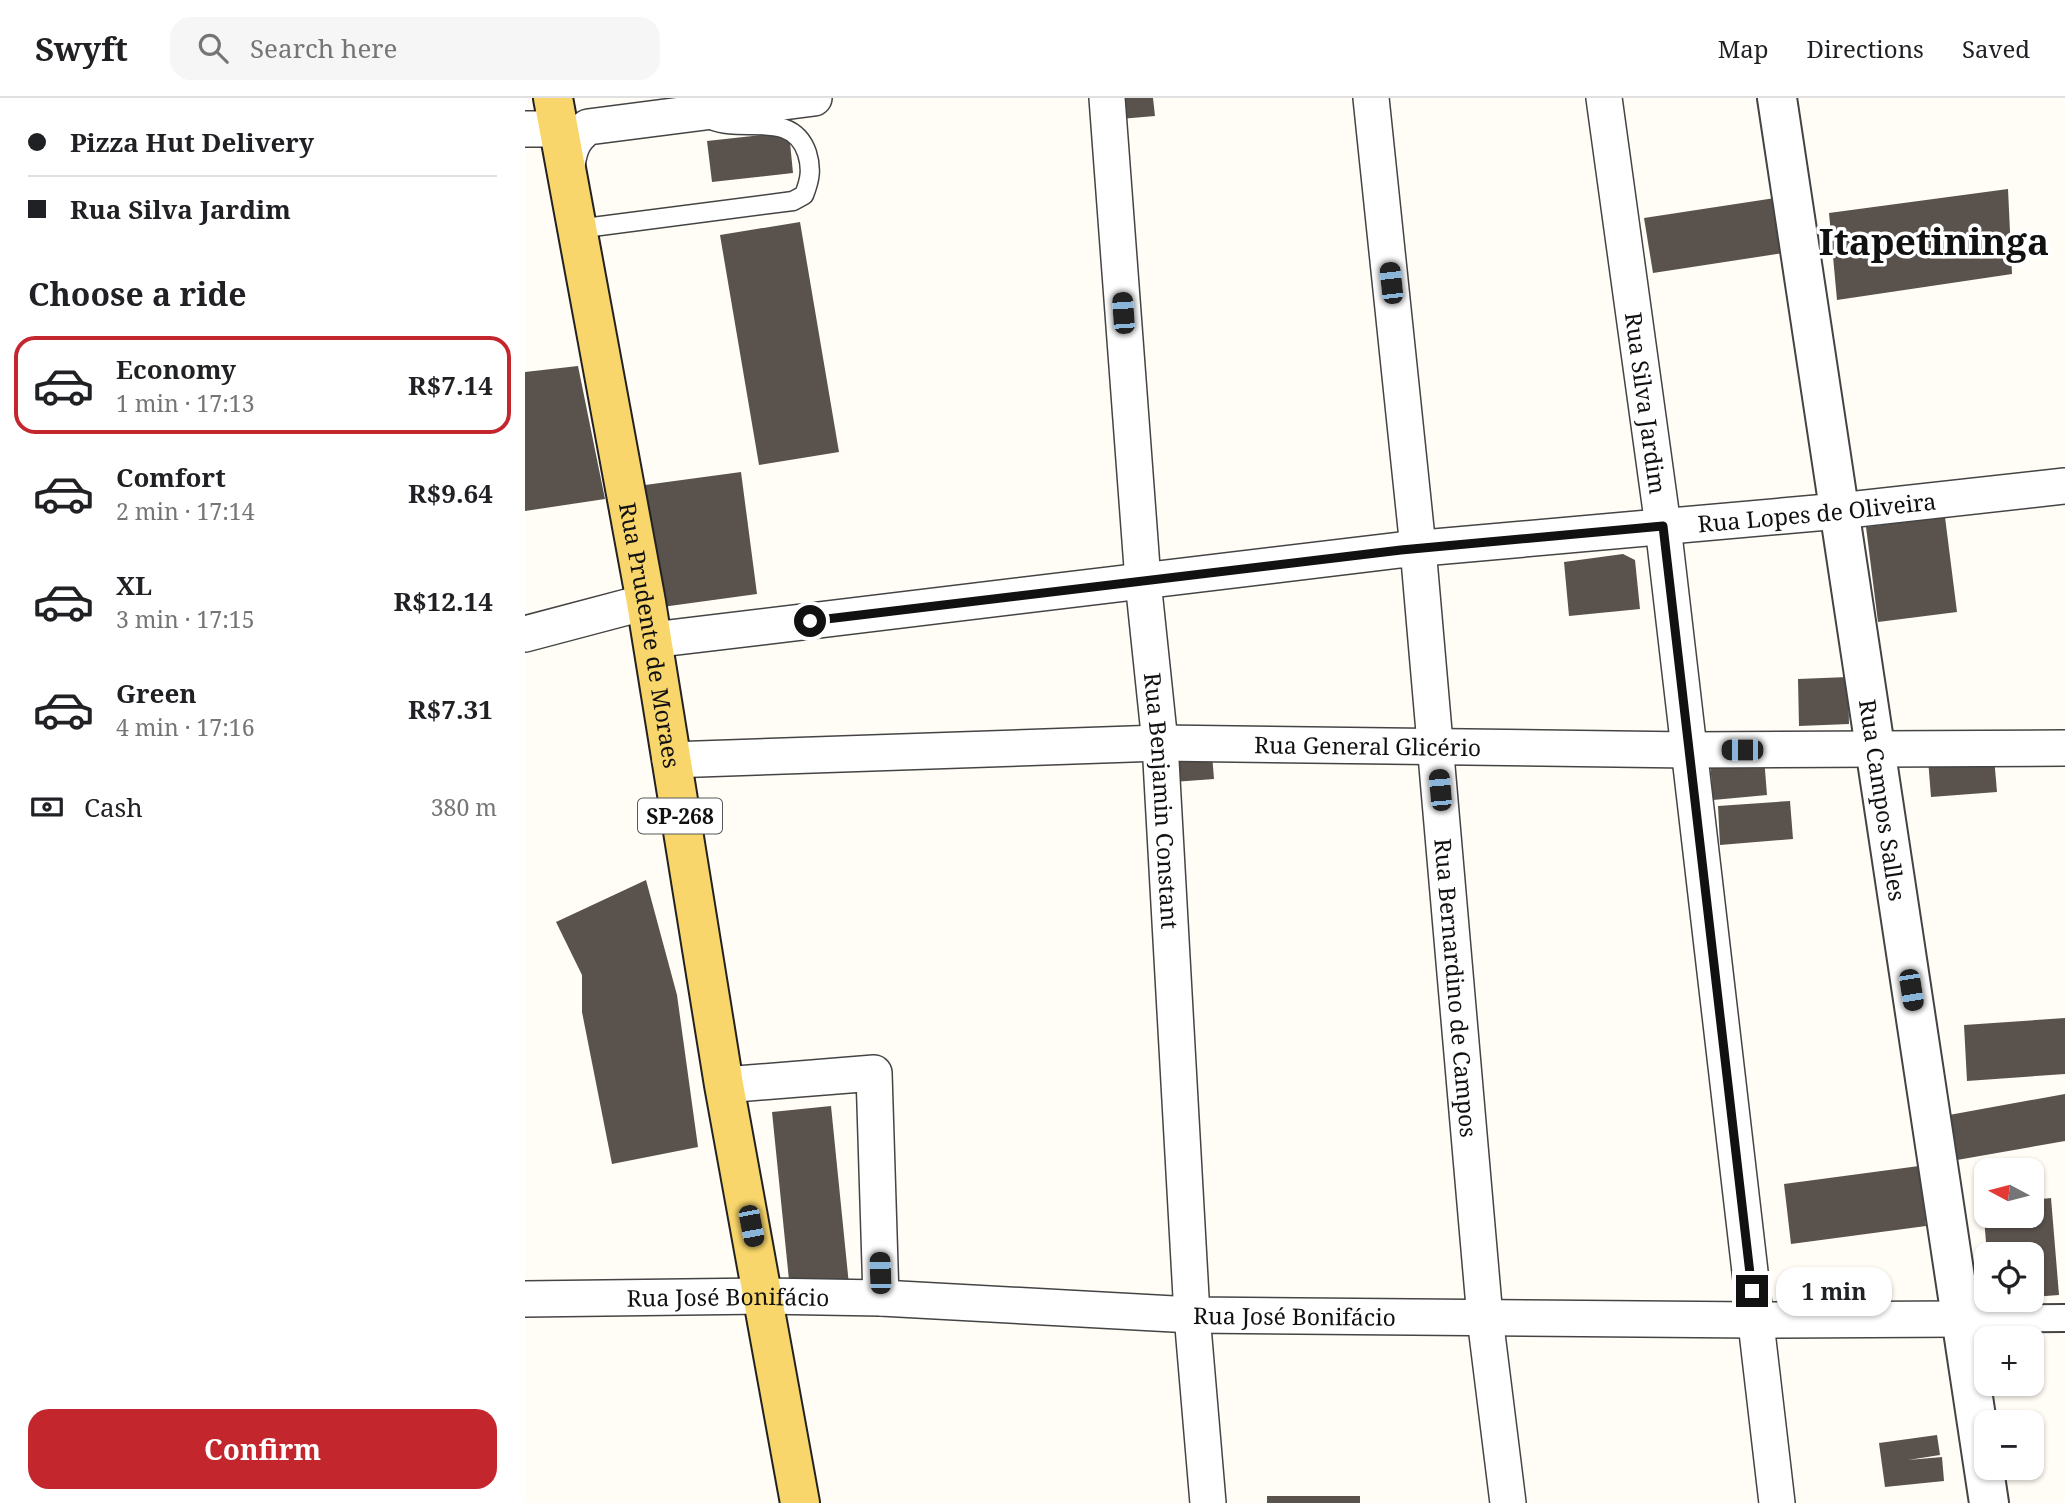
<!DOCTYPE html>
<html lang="en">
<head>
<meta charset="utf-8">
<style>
  :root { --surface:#fff; --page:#f6f6f6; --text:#202124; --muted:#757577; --line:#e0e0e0; --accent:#c4262e }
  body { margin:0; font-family:"Noto Serif",serif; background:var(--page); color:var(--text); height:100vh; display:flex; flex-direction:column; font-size:26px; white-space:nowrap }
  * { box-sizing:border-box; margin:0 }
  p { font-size:23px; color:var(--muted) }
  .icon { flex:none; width:38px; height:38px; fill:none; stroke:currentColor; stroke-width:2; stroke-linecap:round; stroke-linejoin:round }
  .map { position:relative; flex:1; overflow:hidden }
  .drawer { display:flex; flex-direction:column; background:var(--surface); width:525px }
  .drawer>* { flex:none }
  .top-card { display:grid; align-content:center; height:154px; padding:0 28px; background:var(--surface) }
  .needle { width:46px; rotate:277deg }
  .fabs { position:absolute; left:1449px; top:1060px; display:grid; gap:14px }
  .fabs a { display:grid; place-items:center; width:70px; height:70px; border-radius:14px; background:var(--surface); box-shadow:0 2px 5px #0004; font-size:35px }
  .end { position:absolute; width:32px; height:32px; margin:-16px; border:9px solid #111; background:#fff; box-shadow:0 0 0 4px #fff }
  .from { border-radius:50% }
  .bubble { position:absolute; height:49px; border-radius:21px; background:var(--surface); box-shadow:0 2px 5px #0004; font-size:23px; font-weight:700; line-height:49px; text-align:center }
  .car { position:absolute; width:21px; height:42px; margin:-21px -10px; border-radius:9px; box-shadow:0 0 5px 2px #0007; background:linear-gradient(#222 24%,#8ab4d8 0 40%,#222 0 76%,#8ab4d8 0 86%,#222 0) }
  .top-card b { display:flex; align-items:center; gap:24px; height:66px; font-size:26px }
  .top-card b+b { border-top:2px solid var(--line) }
  .top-card i { width:18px; height:18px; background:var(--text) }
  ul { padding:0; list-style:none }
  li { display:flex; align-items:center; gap:21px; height:98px; margin:0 14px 10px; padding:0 14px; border:4px solid transparent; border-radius:21px }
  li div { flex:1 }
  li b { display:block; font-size:26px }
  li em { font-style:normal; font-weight:700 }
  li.current { border-color:var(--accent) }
  li>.icon { width:63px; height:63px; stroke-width:1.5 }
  h2 { padding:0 28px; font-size:32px; line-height:84px }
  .pay { display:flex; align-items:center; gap:18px; height:77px; padding:0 28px; font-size:26px }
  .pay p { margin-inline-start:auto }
  .button { display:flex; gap:14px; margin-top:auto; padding:14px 28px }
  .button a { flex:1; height:80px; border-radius:21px; background:var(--accent); color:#fff; font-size:28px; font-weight:700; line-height:80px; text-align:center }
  header { display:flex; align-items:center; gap:42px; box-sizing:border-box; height:98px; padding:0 35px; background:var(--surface); border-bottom:2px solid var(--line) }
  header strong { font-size:33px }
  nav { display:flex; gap:38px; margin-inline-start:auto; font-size:24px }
  .search { width:490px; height:63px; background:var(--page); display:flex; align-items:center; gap:18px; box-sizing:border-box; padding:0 24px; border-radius:21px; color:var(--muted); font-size:26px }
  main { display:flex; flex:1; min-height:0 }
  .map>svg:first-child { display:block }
</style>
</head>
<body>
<header>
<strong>Swyft</strong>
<div class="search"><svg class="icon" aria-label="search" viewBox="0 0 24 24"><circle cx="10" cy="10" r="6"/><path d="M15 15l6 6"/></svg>Search here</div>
<nav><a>Map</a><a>Directions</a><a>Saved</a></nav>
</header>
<main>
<section class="drawer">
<div class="top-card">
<b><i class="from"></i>Pizza Hut Delivery</b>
<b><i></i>Rua Silva Jardim</b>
</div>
<h2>Choose a ride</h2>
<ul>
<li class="current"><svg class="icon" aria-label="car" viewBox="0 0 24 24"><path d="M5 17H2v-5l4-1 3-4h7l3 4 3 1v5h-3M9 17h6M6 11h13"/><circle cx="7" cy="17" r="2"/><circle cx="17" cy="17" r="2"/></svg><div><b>Economy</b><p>1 min · 17:13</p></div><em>R$7.14</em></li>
<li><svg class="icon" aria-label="car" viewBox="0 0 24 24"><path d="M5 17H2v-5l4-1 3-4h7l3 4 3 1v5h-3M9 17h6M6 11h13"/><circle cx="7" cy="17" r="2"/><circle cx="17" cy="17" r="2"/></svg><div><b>Comfort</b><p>2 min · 17:14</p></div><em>R$9.64</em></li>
<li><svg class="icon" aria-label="car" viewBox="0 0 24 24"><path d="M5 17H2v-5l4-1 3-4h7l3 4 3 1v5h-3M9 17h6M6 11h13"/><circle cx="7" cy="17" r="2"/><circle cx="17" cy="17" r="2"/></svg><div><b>XL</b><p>3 min · 17:15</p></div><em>R$12.14</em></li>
<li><svg class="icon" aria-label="car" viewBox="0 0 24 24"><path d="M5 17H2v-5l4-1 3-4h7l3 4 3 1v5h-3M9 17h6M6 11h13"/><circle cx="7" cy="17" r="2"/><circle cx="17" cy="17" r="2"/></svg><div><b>Green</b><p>4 min · 17:16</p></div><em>R$7.31</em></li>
</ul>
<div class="pay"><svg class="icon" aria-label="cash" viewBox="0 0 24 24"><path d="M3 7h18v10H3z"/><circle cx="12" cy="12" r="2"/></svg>Cash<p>380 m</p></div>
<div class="button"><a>Confirm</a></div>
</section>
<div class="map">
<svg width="1540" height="1405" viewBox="0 0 1540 1405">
  <rect width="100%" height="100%" fill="#fffdf5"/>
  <!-- building -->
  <path fill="#5a524d" d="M593 0H628L630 18 595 21Z
    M264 34 268 75 187 84 182 43Z
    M1483 91 1487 176 1312 202 1304 115Z
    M1256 99 1265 154 1128 175 1119 120Z
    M275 124 314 354 234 367 195 137Z
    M53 268 80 401 0 413V274Z
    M216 374 232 496 137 509 120 387Z
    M1420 419 1432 514 1353 524 1341 429Z
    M1098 456 1110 462 1115 511 1044 518 1039 464Z
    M1323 579 1324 626 1274 628 1273 581Z
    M687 656 689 681 648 684 646 659Z
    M1239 659 1242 697 1188 702 1185 663Z
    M1469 659 1472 694 1406 699 1403 661Z
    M1265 703 1268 741 1195 747 1193 708Z
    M121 782 152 897 173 1049 87 1066 57 914V877L31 824Z
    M1540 920V976L1442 983 1439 927Z
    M1540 996V1043L1432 1062 1424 1017Z
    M306 1008 324 1187 265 1192 247 1014Z
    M1394 1068 1401 1128 1266 1146 1259 1086Z
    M1526 1100 1534 1197 1507 1199V1157H1462L1458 1107 1461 1106V1118H1507V1102Z
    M1412 1337 1415 1357 1383 1362 1417 1359 1419 1383 1360 1389 1354 1345Z
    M742 1398H835V1405H742Z"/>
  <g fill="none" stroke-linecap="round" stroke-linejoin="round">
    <!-- service casing -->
    <g stroke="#444" stroke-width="21">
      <path id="service" d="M52 131 268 103 279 97C285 82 287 71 282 55 267 11 218 36 186 22"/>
    </g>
    <!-- pedestrian casing -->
    <g stroke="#444" stroke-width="30">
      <path id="pedestrian" d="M1436 1221 1540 1220"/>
    </g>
    <!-- minor casing -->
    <g stroke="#444" stroke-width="38">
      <g id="minor">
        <path id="s1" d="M582 0 618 483 635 645 667 1217 683 1405"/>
        <path id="s2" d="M846 0 893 450 960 1220 983 1405"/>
        <path id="s3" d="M1079 0 1138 428 1252 1405"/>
        <path d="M0 31H34"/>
        <path d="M41 73C44 53 46 41 63 29L289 0"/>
        <path d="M0 536 121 504"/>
        <path id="s4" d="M127 542 875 452 1314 413 1540 388"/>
        <path id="s5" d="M145 662 635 645 1164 652 1540 650"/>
        <path d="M199 987 349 975 356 1200"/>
        <path id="s6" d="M0 1201 239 1198 356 1200 667 1217 1230 1222 1436 1221"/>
      </g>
    </g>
    <!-- tertiary casing -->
    <g stroke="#444" stroke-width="42">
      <g id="tertiary">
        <path id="s7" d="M1252 0 1464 1405"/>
      </g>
    </g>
    <!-- primary casing -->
    <g stroke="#222" stroke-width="42">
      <g id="primary">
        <path id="s8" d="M28 0 121 504 199 987 275 1405"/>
      </g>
    </g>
    <!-- service -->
    <use href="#service" stroke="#fff" stroke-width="18"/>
    <!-- pedestrian -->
    <use href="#pedestrian" stroke="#fff" stroke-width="26"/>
    <!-- minor -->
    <use href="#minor" stroke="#fff" stroke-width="35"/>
    <!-- tertiary -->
    <use href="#tertiary" stroke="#fff" stroke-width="38"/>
    <!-- primary -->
    <use href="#primary" stroke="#f9d66b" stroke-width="38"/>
  </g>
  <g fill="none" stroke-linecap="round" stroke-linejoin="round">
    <!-- route -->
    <path stroke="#111" stroke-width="9" d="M285 523 876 452 1138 428 1227 1193"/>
  </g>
  <g text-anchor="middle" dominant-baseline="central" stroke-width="7" stroke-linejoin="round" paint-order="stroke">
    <!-- shield labels -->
    <rect fill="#fff" stroke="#585858" stroke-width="2" x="113" y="700.5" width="84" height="35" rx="5"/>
    <g font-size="21" font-weight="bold" fill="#111">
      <text x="155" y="718">SP-268</text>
    </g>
    <!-- street labels -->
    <g font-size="23" fill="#111" stroke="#fff">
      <text stroke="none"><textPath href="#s3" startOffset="308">Rua Silva Jardim</textPath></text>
      <text stroke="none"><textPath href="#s4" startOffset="1172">Rua Lopes de Oliveira</textPath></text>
      <text stroke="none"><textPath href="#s8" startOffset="546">Rua Prudente de Moraes</textPath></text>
      <text stroke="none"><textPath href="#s5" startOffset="698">Rua General Glicério</textPath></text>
      <text stroke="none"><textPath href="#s1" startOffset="705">Rua Benjamin Constant</textPath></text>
      <text stroke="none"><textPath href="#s7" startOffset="710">Rua Campos Salles</textPath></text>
      <text stroke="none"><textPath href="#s2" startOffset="894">Rua Bernardino de Campos</textPath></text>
      <text stroke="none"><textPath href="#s6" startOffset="203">Rua José Bonifácio</textPath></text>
      <text stroke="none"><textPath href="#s6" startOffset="770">Rua José Bonifácio</textPath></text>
    </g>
    <!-- town labels -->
    <g font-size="37" font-weight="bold" fill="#111" stroke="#fff">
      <text x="1409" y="142">Itapetininga</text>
    </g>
  </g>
</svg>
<div class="fabs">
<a><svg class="needle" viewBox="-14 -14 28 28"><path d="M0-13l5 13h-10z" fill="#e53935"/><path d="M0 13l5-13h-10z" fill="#757577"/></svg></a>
<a><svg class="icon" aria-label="locate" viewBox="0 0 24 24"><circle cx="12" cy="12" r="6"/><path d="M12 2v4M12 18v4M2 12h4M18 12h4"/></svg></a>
<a>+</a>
<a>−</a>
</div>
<i class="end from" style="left:285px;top:523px"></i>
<i class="end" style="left:1227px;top:1193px"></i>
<div class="bubble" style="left:1251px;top:1169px;width:116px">1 min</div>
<i class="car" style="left:866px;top:185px;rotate:354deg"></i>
<i class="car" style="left:598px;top:215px;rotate:356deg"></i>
<i class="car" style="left:1217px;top:652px;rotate:270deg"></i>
<i class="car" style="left:915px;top:692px;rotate:355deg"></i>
<i class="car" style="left:1386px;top:892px;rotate:171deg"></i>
<i class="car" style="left:226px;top:1128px;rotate:169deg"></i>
<i class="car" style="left:355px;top:1175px;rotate:358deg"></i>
</div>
</main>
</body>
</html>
